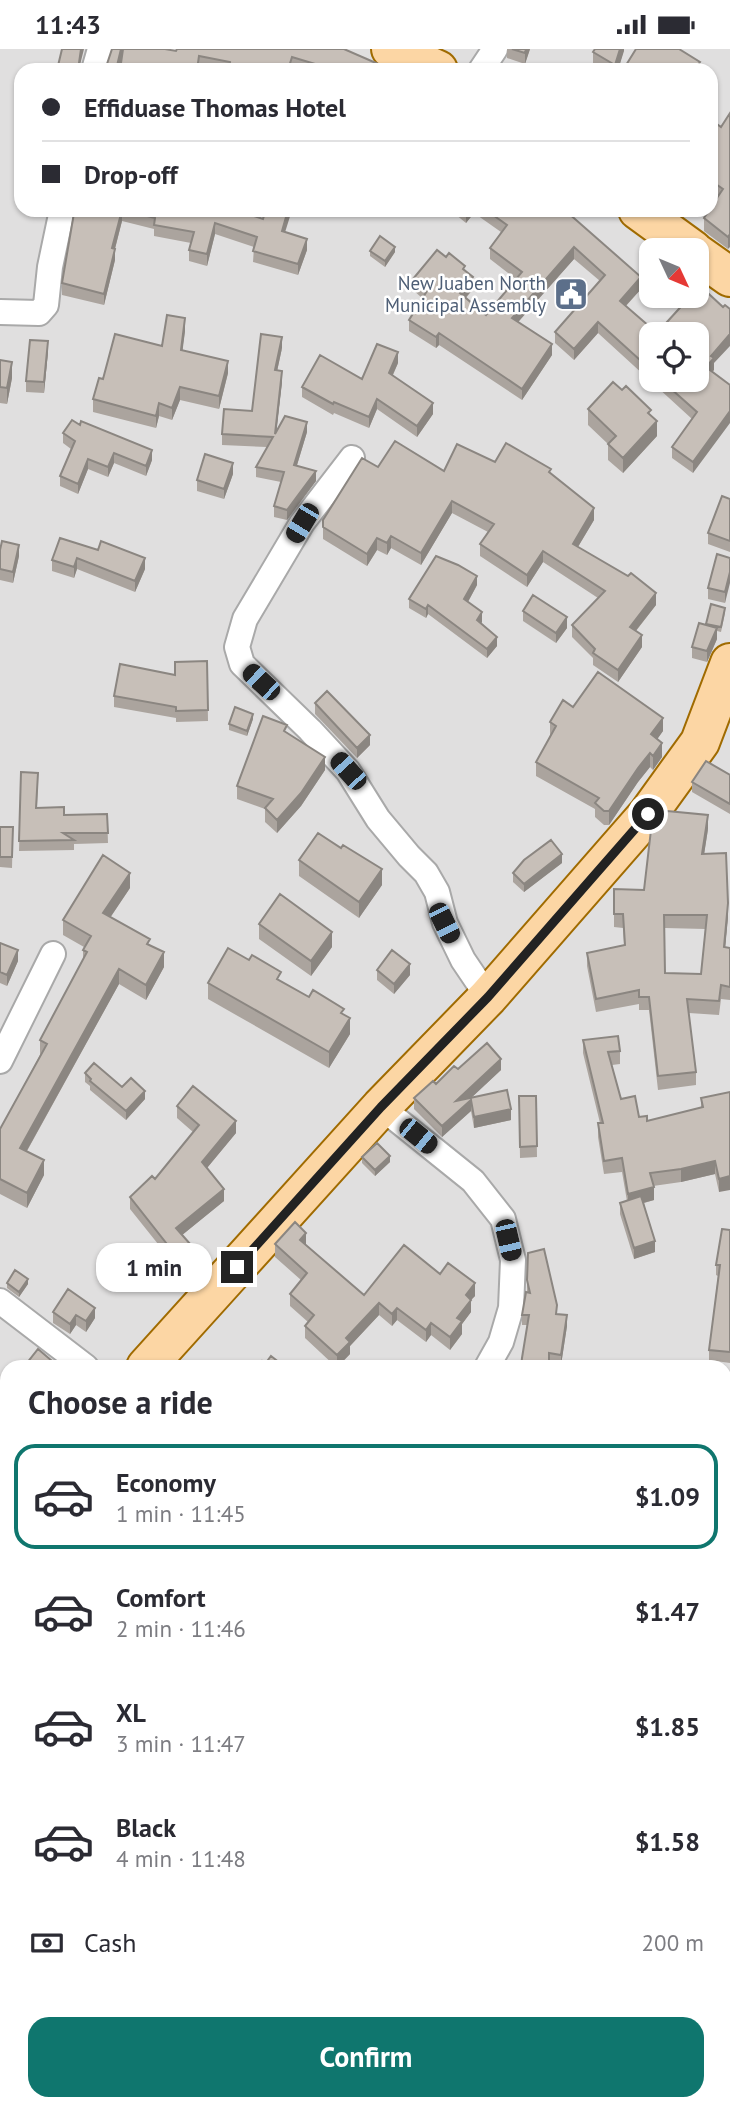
<!DOCTYPE html>
<html lang="en">
<head>
<meta charset="utf-8">
<style>
  :root { --surface:#fff; --page:#f2f2f3; --text:#2b2b33; --muted:#7c7c81; --line:#e1e1e2; --accent:#0f766e }
  body { margin:0; font-family:"PT Sans",sans-serif; background:var(--page); color:var(--text); height:100vh; display:flex; flex-direction:column; font-size:26px; white-space:nowrap }
  * { box-sizing:border-box; margin:0 }
  p { font-size:23px; color:var(--muted) }
  .icon { flex:none; width:38px; height:38px; fill:none; stroke:currentColor; stroke-width:2; stroke-linecap:round; stroke-linejoin:round }
  .map { position:relative; flex:1; overflow:hidden }
  .drawer { position:absolute; left:0px; top:1311px; width:732px; height:751px; display:flex; flex-direction:column; background:var(--surface); border-radius:21px 21px 0 0; box-shadow:0 2px 5px #0004 }
  .drawer>* { flex:none }
  .hud { position:absolute; left:14px; top:14px; width:704px; height:154px; border-radius:21px; box-shadow:0 2px 5px #0004; display:grid; align-content:center; height:154px; padding:0 28px; background:var(--surface) }
  .needle { width:46px; rotate:134deg }
  .buttons { position:absolute; left:639px; top:189px; display:grid; gap:14px }
  .buttons a { display:grid; place-items:center; width:70px; height:70px; border-radius:14px; background:var(--surface); box-shadow:0 2px 5px #0004; font-size:35px }
  .end { position:absolute; width:32px; height:32px; margin:-16px; border:9px solid #222; background:#fff; box-shadow:0 0 0 4px #fff }
  .from { border-radius:50% }
  .bubble { position:absolute; height:49px; border-radius:21px; background:var(--surface); box-shadow:0 2px 5px #0004; font-size:23px; font-weight:700; line-height:49px; text-align:center }
  .car { position:absolute; width:21px; height:42px; margin:-21px -10px; border-radius:9px; box-shadow:0 0 5px 2px #0007; background:linear-gradient(#222 24%,#8ab4d8 0 40%,#222 0 76%,#8ab4d8 0 86%,#222 0) }
  .hud b { display:flex; align-items:center; gap:24px; height:66px; font-size:26px }
  .hud b+b { border-top:2px solid var(--line) }
  .hud i { width:18px; height:18px; background:var(--text) }
  ul { padding:0; list-style:none }
  li { display:flex; align-items:center; gap:21px; height:105px; margin:0 14px 10px; padding:0 14px; border:4px solid transparent; border-radius:21px }
  li div { flex:1 }
  li b { display:block; font-size:26px }
  li em { font-style:normal; font-weight:700 }
  li.selected { border-color:var(--accent) }
  li>.icon { width:63px; height:63px; stroke-width:1.5 }
  h2 { padding:0 28px; font-size:32px; line-height:84px }
  .pay { display:flex; align-items:center; gap:18px; height:77px; padding:0 28px; font-size:26px }
  .pay p { margin-inline-start:auto }
  .primary-button { display:flex; gap:14px; margin-top:auto; padding:14px 28px }
  .primary-button a { flex:1; height:80px; border-radius:21px; background:var(--accent); color:#fff; font-size:28px; font-weight:700; line-height:80px; text-align:center }
  .status { display:flex; justify-content:space-between; align-items:center; height:49px; padding:0 35px; background:var(--surface); direction:ltr }
  .status svg { height:19px; fill:currentColor }
  .map>svg:first-child { display:block }
</style>
</head>
<body>
<div class="status"><b>11:43</b><svg viewBox="0 0 49 12"><path d="M0 12V9h3v3zM5 12V6h3v6zM10 12V3h3v9zM15 12V0h3v12zM26 1h20v11H26zM47 4h2v5h-2z"/></svg></div>
<div class="map">
<svg width="730" height="2061" viewBox="0 0 730 2061">
  <rect width="100%" height="100%" fill="#f2efe9"/>
  <!-- residential -->
  <path fill="#e0dfdf" fill-rule="evenodd" d="M0 0H730V2061H0ZM21 21H710V161H21ZM651 201H696V247H651ZM651 285H696V331H651ZM7 1318H724V2054H7Z"/>
  <!-- forest -->
  <path fill="#add19e" d="M724 1652 730 1656V1797L724 1793Z"/>
  <g fill="none" stroke-linecap="round" stroke-linejoin="round">
    <!-- street casing -->
    <g stroke="#a9a9a9" stroke-width="28">
      <path id="street" d="M94 21 100 0
        M481 21 495 0
        M0 263 39 264 46 256 50 218 62 161
        M352 409 302 474 245 570 237 598 242 615 310 681 348 722 378 770 409 807 426 824 437 843 445 874 463 911 488 948
        M0 1012 53 905
        M381 1058 473 1132 503 1170 513 1211 511 1259 501 1293 487 1318
        M0 1252 86 1318
        M0 2033 7 2037
        M46 2054 62 2061
        M13 2061 15 2054
        M395 2061 398 2054"/>
    </g>
    <!-- primary casing -->
    <g stroke="#a06b00" stroke-width="42">
      <path id="primary" d="M391 0 438 21
        M638 161 693 201
        M696 204 730 228
        M146 1318 381 1058 488 948 648 765 700 693 730 614
        M0 1470 7 1463"/>
    </g>
    <!-- street -->
    <use href="#street" stroke="#fff" stroke-width="24"/>
    <!-- primary -->
    <use href="#primary" stroke="#fcd6a4" stroke-width="38"/>
  </g>
  <!-- wall -->
  <path fill="#aba49e" fill-rule="evenodd" d="M112 0H165L176 2 177 0H344L392 21H298L292 19 291 21H212L199 18V21H120L121 14 119 21H105Z
    M507 0H530L525 15 507 9Z
    M624 0 618 21H598L593 18V3Z
    M730 64 728 200 704 182V169L718 148 710 143V70L721 78Z
    M85 161H237L285 183 307 201 298 226 253 213 254 198 215 185 207 217 189 212V201L191 194 154 187V180L122 172 115 200V211L104 256 62 246V234Z
    M450 161H577V163L572 168 641 240 626 257 657 284 681 257 676 252V247H696L714 314V321L712 323 693 424 672 409V398L692 370 598 284 574 311 555 294V283L600 232 574 210 518 273 552 306 522 351 439 296 436 299 409 282V271L422 249 413 241V230L446 208 465 221 473 240 466 249 486 266 516 230 490 210V199L501 183 474 164 466 174ZM651 285 696 331H651Z
    M370 202 395 203 385 218 370 207Z
    M185 282 182 302 228 324 219 360 180 351 172 371 159 367 156 379 93 363V350L103 330 162 297Z
    M282 299 277 322 282 333 276 383H307L297 416 316 432 287 471 274 468V457L281 433 256 428V418L267 398 222 396V385L252 362Z
    M48 303 44 344 26 343V332Z
    M0 311 12 329 7 355 0 354Z
    M398 314 393 326 433 365 417 388 377 360 369 379 334 364 333 366 302 348V338L362 330Z
    M588 360 651 366 657 387 623 424 608 411V395L588 376Z
    M80 376 152 411 146 427 114 414 108 428 88 420 78 445 60 437V427L71 400 63 394V384Z
    M495 413 551 425 594 471 578 498 656 556 636 582 642 598 618 633 593 616V609L572 588V576L598 549 543 513 527 538 480 507V495L488 483 452 464 421 516 391 499 387 506 377 501 367 517 323 490V471L378 418 444 422Z
    M233 425 224 450 197 442V431Z
    M730 450V503L708 495V484Z
    M60 489 145 520 135 543 77 520 74 529 52 522V511Z
    M0 501 19 507 13 534 0 531Z
    M730 509 725 554 708 550V539Z
    M477 536 468 553 482 573 481 574 497 597 487 609 428 565 426 569 409 559V550Z
    M711 555 725 564 721 583 717 582V590L707 613 692 609V598L706 576Z
    M523 562 567 579 556 594 523 572Z
    M207 612 208 672 176 673V669L114 658V647L175 626Z
    M315 654 370 696 357 709 315 665Z
    M573 658 663 682 657 690 662 708 653 721 650 718 638 733 609 776H604L595 768V760L536 727V713L551 687H550V673Z
    M253 670 247 687 229 681V675Z
    M287 683 325 721 301 757 277 784 265 773V760L237 750V737Z
    M21 723 38 735 37 759 64 766 107 765 108 794 74 795V801L19 802Z
    M730 726V765L692 743V733Z
    M0 778H13L12 819 0 818Z
    M708 780 704 805 728 868 725 898 730 899V951L721 950 719 966 689 964 696 1023V1036L658 1041 649 961H639V955L596 963 587 917V904L624 896 623 879 614 878V840L644 841ZM665 879 705 880 701 925 665 924Z
    M299 811 382 836 359 869 299 827Z
    M562 814 524 843 513 833V824Z
    M130 839 110 869 150 896 164 918 146 951 119 935 27 1102 44 1126 27 1159 0 1145V1080L40 1006V991L83 911V901L84 898 63 886V871Z
    M259 875 332 898 311 927 259 890Z
    M0 894 18 912 7 937 0 934Z
    M377 921 410 926 394 945 377 931Z
    M281 932 309 948 344 966 350 985 329 1019 208 950V934Z
    M583 991 620 1002V1015L612 1016 621 1050 639 1068 647 1072 701 1059V1049L730 1043 719 1143 715 1125 681 1133 653 1137 654 1151 644 1154 655 1203 634 1210 620 1165V1154L627 1152 622 1123 604 1125 598 1088V1074H600L583 1004Z
    M458 1020 501 1021 471 1049 511 1071 474 1079 471 1062 442 1088 414 1060V1049Z
    M85 1024 122 1038 145 1050 126 1071 90 1041V1037L85 1033Z
    M519 1047H536L537 1108 520 1109Z
    M177 1057 236 1084 207 1119 224 1152 182 1186 191 1208 178 1220 130 1160V1148L155 1130 193 1083 177 1069Z
    M362 1108 390 1113 375 1127 362 1114Z
    M730 1181V1314L709 1311V1301L718 1227 716 1226V1216Z
    M275 1195 306 1196 364 1246 440 1225 475 1247 471 1251V1263L462 1275V1285L450 1301 431 1286 426 1293 397 1271 392 1277 379 1266 350 1297V1305L338 1318H336L305 1289V1277L308 1273 290 1257V1245L301 1231 275 1208Z
    M527 1231 567 1277 561 1316 549 1315 527 1276H522V1266L527 1243Z
    M7 1234 28 1235 19 1248 7 1239Z
    M68 1240 95 1269 86 1283 76 1276 70 1285 53 1274V1263Z
    M724 1332 730 1333V1380H724Z
    M7 1500V1542L0 1537V1507Z
    M0 1649 7 1653V1736L0 1732Z
    M724 1842 730 1843 729 1956 724 1955Z
    M0 1864 7 1867V1949L0 1946Z
    M216 2054H255L252 2060 244 2057Z"/>
  <!-- shaded-wall -->
  <path fill="#8b8681" d="M81 0H84L80 16V21H78Z
    M121 0H124L119 21H116Z
    M526 0H530L525 15V4Z
    M620 0H624V2L618 21H615V16Z
    M700 13V21H694Z
    M122 161V172L112 211V199Z
    M288 161H292L282 193V182Z
    M467 161H474V164L466 174V163Z
    M568 161H577V163L567 174V163Z
    M215 174V185L207 217V205Z
    M730 185V198L728 200V188Z
    M307 190V201L298 226V215Z
    M395 198V203L385 218V212Z
    M574 198V210L512 280V269Z
    M115 200V211L104 256V245Z
    M473 228V240L460 255V244Z
    M641 228V240L620 263V252Z
    M185 269V282L181 314V301Z
    M598 273V284L574 311V300Z
    M439 284V296L436 299V288Z
    M730 285V297L714 314V321L706 329V318L711 307Z
    M282 288V299L275 332V321Z
    M48 292V303L44 344V333Z
    M552 295V306L522 351V340Z
    M398 303V314L389 334V324Z
    M228 312V324L219 360V347Z
    M12 313V329L7 355V339Z
    M282 322V333L275 396V385Z
    M180 338V351L172 371V359Z
    M377 350V360L369 379V368Z
    M159 354V367L156 379V367Z
    M433 354V365L417 388V377Z
    M730 362V374L693 424V413Z
    M657 372V387L623 424V409Z
    M307 373V383L294 426V416Z
    M152 401V411L146 427V417Z
    M114 404V414L108 428V418Z
    M88 410V420L78 445V435Z
    M233 414V425L224 450V440Z
    M316 422V432L287 471V461Z
    M452 452V464L421 516V504Z
    M594 459V471L573 506V495Z
    M391 487V499L387 506V494Z
    M377 489V501L367 517V505Z
    M19 496V507L13 534V523Z
    M543 502V513L527 538V526Z
    M77 509V520L74 529V518Z
    M145 509V520L135 543V532Z
    M730 523V534L725 554V543Z
    M477 527V536L464 560V550Z
    M656 544V556L630 589V578Z
    M428 556V565L426 569V560Z
    M482 563V573L477 580V571Z
    M567 568V579L556 594V584Z
    M717 579V590L707 613V602Z
    M642 586V598L618 633V621Z
    M497 588V597L487 609V600Z
    M253 665V670L247 687V682Z
    M663 669V682L651 699V685Z
    M370 686V696L357 709V699Z
    M662 694V708L653 721V707Z
    M650 704V718L638 733 609 776V762L638 719Z
    M325 708V721L301 757 277 784V771Z
    M708 766V780L702 819V805Z
    M562 805V814L524 843V835Z
    M382 820V836L359 869V853Z
    M130 824V839L103 879V864Z
    M728 854V868L724 912V898Z
    M332 883V898L311 927V912Z
    M18 901V912L7 937V926Z
    M164 903V918L146 951V936Z
    M410 915V926L394 945V935Z
    M119 920V935L20 1114V1099Z
    M350 969V985L329 1019V1003Z
    M501 1010V1021L456 1063V1052Z
    M145 1042V1050L126 1071V1062Z
    M471 1051V1062L442 1088V1077Z
    M511 1060V1071L474 1079V1068Z
    M236 1072V1084L202 1125V1113Z
    M390 1107V1113L375 1127V1121Z
    M44 1111V1126L27 1159V1144Z
    M715 1112V1125L681 1133V1120Z
    M730 1127V1141L719 1143V1130Z
    M654 1138V1151L628 1158V1145Z
    M224 1140V1152L176 1191V1179Z
    M306 1184V1196L300 1191Z
    M655 1192V1203L634 1210V1199Z
    M191 1196V1208L178 1220V1209Z
    M28 1230V1235L19 1248V1243Z
    M475 1234V1247L471 1251V1263L462 1275V1285L450 1301V1288L457 1269 466 1246Z
    M379 1254V1266L350 1297V1305L337 1318V1306L346 1289Z
    M95 1259V1269L86 1283V1272Z
    M397 1259V1271L392 1277V1265Z
    M76 1266V1276L70 1285V1275Z
    M567 1266V1277L561 1316V1306Z
    M431 1274V1286L426 1293V1281Z
    M7 1581V1600L0 1610V1592Z
    M730 1930V1950L729 1956V1936Z
    M241 2054H244L243 2061H239Z"/>
  <!-- building -->
  <path fill="#c7bfb8" stroke="#8b8681" stroke-width="2" fill-rule="evenodd" d="M62 0H81L78 21H57Z
    M112 0H121L116 21H105Z
    M123 0H165L176 2 177 0H344L392 21H335L292 8 288 21H229L230 13 199 7 197 21H120Z
    M512 0H526L525 4Z
    M595 0H620L615 16 593 3Z
    M636 0H679L700 13 694 21H623Z
    M730 64V185L728 188 704 169 709 161H710V159L723 140 710 131V70L721 78Z
    M85 161H122L112 199 115 200 104 245 62 234 74 164 83 166Z
    M124 161H237L263 170 266 161H288L282 182 307 190 298 215 253 202 257 188 215 174 207 205 189 201 194 183 154 176 155 169Z
    M486 161H568L567 163 641 228 620 252 657 284 687 251 682 247H696V233L723 258 725 256 730 260V285L711 307 714 309 706 318 730 336V362L693 413 672 398 697 363 661 331H696V285H651V321L598 273 574 300 555 283 605 226 574 198 512 269 552 295 522 340 439 284 436 288 409 271 427 242 413 230 437 201 446 208 449 204 465 217 463 220 473 228 460 244 486 266 522 223 490 199 507 176Z
    M380 187 395 198 385 212 370 202Z
    M167 266 185 269 181 301 228 312 219 347 180 338 172 359 159 354 156 367 93 350 99 329 103 330 115 285 162 297Z
    M261 285 282 288 275 321 282 322 275 385 285 367 307 373 294 416 316 422 287 461 274 457 284 423 256 418 273 388 222 385 224 360 252 362Z
    M30 291 48 292 44 333 26 332Z
    M377 295 398 303 389 324 433 354 417 377 377 350 369 368 334 353 333 355 302 338 320 306 362 330Z
    M0 311 12 313 7 339 0 338Z
    M613 333 622 341 626 337 651 361 648 364 657 372 623 409 608 395 616 387 588 360Z
    M72 371 80 376 81 372 152 401 146 417 114 404 108 418 88 410 78 435 60 427 75 392 63 384Z
    M395 392 444 422 457 395 495 413 506 394 551 420 549 423 594 459 573 495 628 527 631 524 656 544 630 578 642 586 618 621 593 604 595 600 572 576 605 542 543 502 527 526 480 495 494 475 452 452 421 504 391 487 387 494 377 489 367 505 323 478V471L362 409 378 418Z
    M205 405 233 414 224 440 197 431Z
    M722 447 730 450V492L708 484Z
    M60 489 98 501 101 492 145 509 135 532 77 509 74 518 52 511Z
    M2 492 19 496 13 523 0 520V501Z
    M717 505 730 509V523L725 543 708 539Z
    M436 507 458 516 477 527 464 550 482 563 477 571 497 588 487 600 428 556 426 560 409 550Z
    M533 546 567 568 556 584 523 562Z
    M711 555 725 559 721 578 706 575Z
    M699 574 717 579 707 602 692 598Z
    M207 612 208 661 176 662V658L114 647 120 615 175 626V613Z
    M598 623 663 669 651 685 662 694 653 707 650 704 638 719 609 762H604L595 754 599 749 536 713 556 677 550 673 563 651 573 658Z
    M327 642 370 686 357 699 315 654Z
    M235 658 253 665 247 682 229 675Z
    M263 667 287 676 284 682 325 708 301 744 277 771 265 759 273 750 237 737Z
    M706 712 730 726V755L692 733Z
    M21 723 38 724 36 759 64 758V766L107 765 108 784H63L74 791 19 792Z
    M667 762 708 766 702 805 726 804 728 854 724 898 730 899V938L721 936 719 952 687 950 696 1023 658 1027 649 948H639V941L596 950 587 904 625 896 623 865H614V840L644 841 651 781ZM664 866H707L701 925 665 924Z
    M0 778H13L12 808H0Z
    M318 784 341 799 343 796 382 820 359 853 299 811Z
    M551 791 562 805 524 835 513 824 524 811Z
    M103 806 130 824 103 864 150 890 147 895 164 903 146 936 119 920 20 1099 44 1111 27 1144 0 1130V1080L47 995 40 991 87 903 83 901 91 887 63 871Z
    M280 845 332 883 311 912 259 875Z
    M0 894 18 901 7 926 0 923Z
    M228 899 249 911 252 906 281 923 277 930 309 948 313 941 344 960 341 964 350 969 329 1003 208 934Z
    M392 901 410 915 394 935 377 921Z
    M618 987 620 1002 608 1003 621 1050 635 1047 639 1068 647 1067V1072L703 1058 701 1049 730 1043V1127L719 1130 715 1112 681 1120 650 1124 654 1138 628 1145 622 1109 604 1112 598 1074H603L583 991Z
    M487 994 501 1010 456 1052 507 1041 511 1060 474 1068 471 1051 442 1077 414 1049 433 1032 436 1035 454 1017 458 1020Z
    M94 1014 122 1038 131 1029 145 1042 126 1062 90 1032 91 1030 85 1024Z
    M193 1037 236 1072 202 1113 224 1140 176 1179 191 1196 178 1209 130 1148 152 1127 155 1130 199 1076 177 1057Z
    M519 1047H536L537 1097 520 1098Z
    M377 1094 390 1107 375 1121 362 1108Z
    M641 1147 655 1192 634 1199 620 1154Z
    M295 1173 306 1184 300 1191 364 1246 404 1196 440 1225 448 1214 475 1234 466 1246 471 1251 457 1269 462 1272 450 1288 431 1274 426 1281 397 1259 392 1265 379 1254 346 1289 350 1293 337 1306 305 1277 314 1266 290 1245 307 1224 275 1195Z
    M722 1180 730 1181V1303L709 1301 720 1216H716Z
    M544 1200 557 1256 556 1265 567 1266 561 1306 549 1304V1318H521L522 1309 529 1266H522L526 1243 530 1244 527 1231 528 1204Z
    M15 1221 28 1230 19 1243 7 1234Z
    M68 1240 95 1259 86 1272 76 1266 70 1275 53 1263Z
    M38 1300 59 1318H31L27 1314Z
    M271 1307 285 1318H257L262 1312 265 1315Z
    M724 1332 730 1333V1369H724Z
    M7 1500V1532L0 1526V1520L2 1518 0 1516V1507Z
    M0 1564 7 1569V1581L0 1592Z
    M0 1649 7 1653V1717L0 1714Z
    M724 1842 730 1843V1930L729 1936 724 1935Z
    M0 1864 7 1867V1930L0 1927Z
    M730 2025V2061H721L723 2054H724V2048Z
    M216 2054H241L239 2061H213Z"/>
  <g fill="none" stroke-linecap="round" stroke-linejoin="round">
    <!-- route -->
    <path stroke="#222" stroke-width="9" d="M237 1218 381 1058 488 948 648 765"/>
  </g>
  <!-- icons -->
  <defs>
    <g id="civic-square" transform="scale(1.75)"><rect x="-9" y="-9" width="18" height="18" rx="4" fill="#5c6f8a" stroke="#fff"/><path d="M-.6-6.5H3V-4.5H.6V-3L4-1V1h2V6H-6V1h2V-1L-.6-3ZM-1.2 2.5V6h2.4V2.5Z" fill="#fff"/></g>
  </defs>
  <g fill-rule="evenodd">
    <use href="#civic-square" x="571" y="245"/>
  </g>
  <g text-anchor="middle" dominant-baseline="central" stroke-width="5" stroke-linejoin="round" paint-order="stroke">
    <!-- service labels -->
    <g font-size="19" fill="#4e5e75" stroke="#fff" text-anchor="end">
      <text x="546" y="234">New Juaben North<tspan x="546" dy="22">Municipal Assembly</tspan></text>
    </g>
  </g>
</svg>
<div class="buttons">
<a><svg class="needle" viewBox="-14 -14 28 28"><path d="M0-13l5 13h-10z" fill="#e53935"/><path d="M0 13l5-13h-10z" fill="#7c7c81"/></svg></a>
<a><svg class="icon" aria-label="locate" viewBox="0 0 24 24"><circle cx="12" cy="12" r="6"/><path d="M12 2v4M12 18v4M2 12h4M18 12h4"/></svg></a>
</div>
<i class="end from" style="left:648px;top:765px"></i>
<i class="end" style="left:237px;top:1218px"></i>
<div class="bubble" style="left:96px;top:1194px;width:116px">1 min</div>
<i class="car" style="left:302px;top:474px;rotate:211deg"></i>
<i class="car" style="left:261px;top:633px;rotate:313deg"></i>
<i class="car" style="left:348px;top:722px;rotate:318deg"></i>
<i class="car" style="left:444px;top:874px;rotate:154deg"></i>
<i class="car" style="left:418px;top:1087px;rotate:129deg"></i>
<i class="car" style="left:508px;top:1191px;rotate:167deg"></i>
<div class="hud">
<b><i class="from"></i>Effiduase Thomas Hotel</b>
<b><i></i>Drop-off</b>
</div>
<section class="drawer">
<h2>Choose a ride</h2>
<ul>
<li class="selected"><svg class="icon" aria-label="car" viewBox="0 0 24 24"><path d="M5 17H2v-5l4-1 3-4h7l3 4 3 1v5h-3M9 17h6M6 11h13"/><circle cx="7" cy="17" r="2"/><circle cx="17" cy="17" r="2"/></svg><div><b>Economy</b><p>1 min · 11:45</p></div><em>$1.09</em></li>
<li><svg class="icon" aria-label="car" viewBox="0 0 24 24"><path d="M5 17H2v-5l4-1 3-4h7l3 4 3 1v5h-3M9 17h6M6 11h13"/><circle cx="7" cy="17" r="2"/><circle cx="17" cy="17" r="2"/></svg><div><b>Comfort</b><p>2 min · 11:46</p></div><em>$1.47</em></li>
<li><svg class="icon" aria-label="car" viewBox="0 0 24 24"><path d="M5 17H2v-5l4-1 3-4h7l3 4 3 1v5h-3M9 17h6M6 11h13"/><circle cx="7" cy="17" r="2"/><circle cx="17" cy="17" r="2"/></svg><div><b>XL</b><p>3 min · 11:47</p></div><em>$1.85</em></li>
<li><svg class="icon" aria-label="car" viewBox="0 0 24 24"><path d="M5 17H2v-5l4-1 3-4h7l3 4 3 1v5h-3M9 17h6M6 11h13"/><circle cx="7" cy="17" r="2"/><circle cx="17" cy="17" r="2"/></svg><div><b>Black</b><p>4 min · 11:48</p></div><em>$1.58</em></li>
</ul>
<div class="pay"><svg class="icon" aria-label="cash" viewBox="0 0 24 24"><path d="M3 7h18v10H3z"/><circle cx="12" cy="12" r="2"/></svg>Cash<p>200 m</p></div>
<div class="primary-button"><a>Confirm</a></div>
</section>
</div>
</body>
</html>
